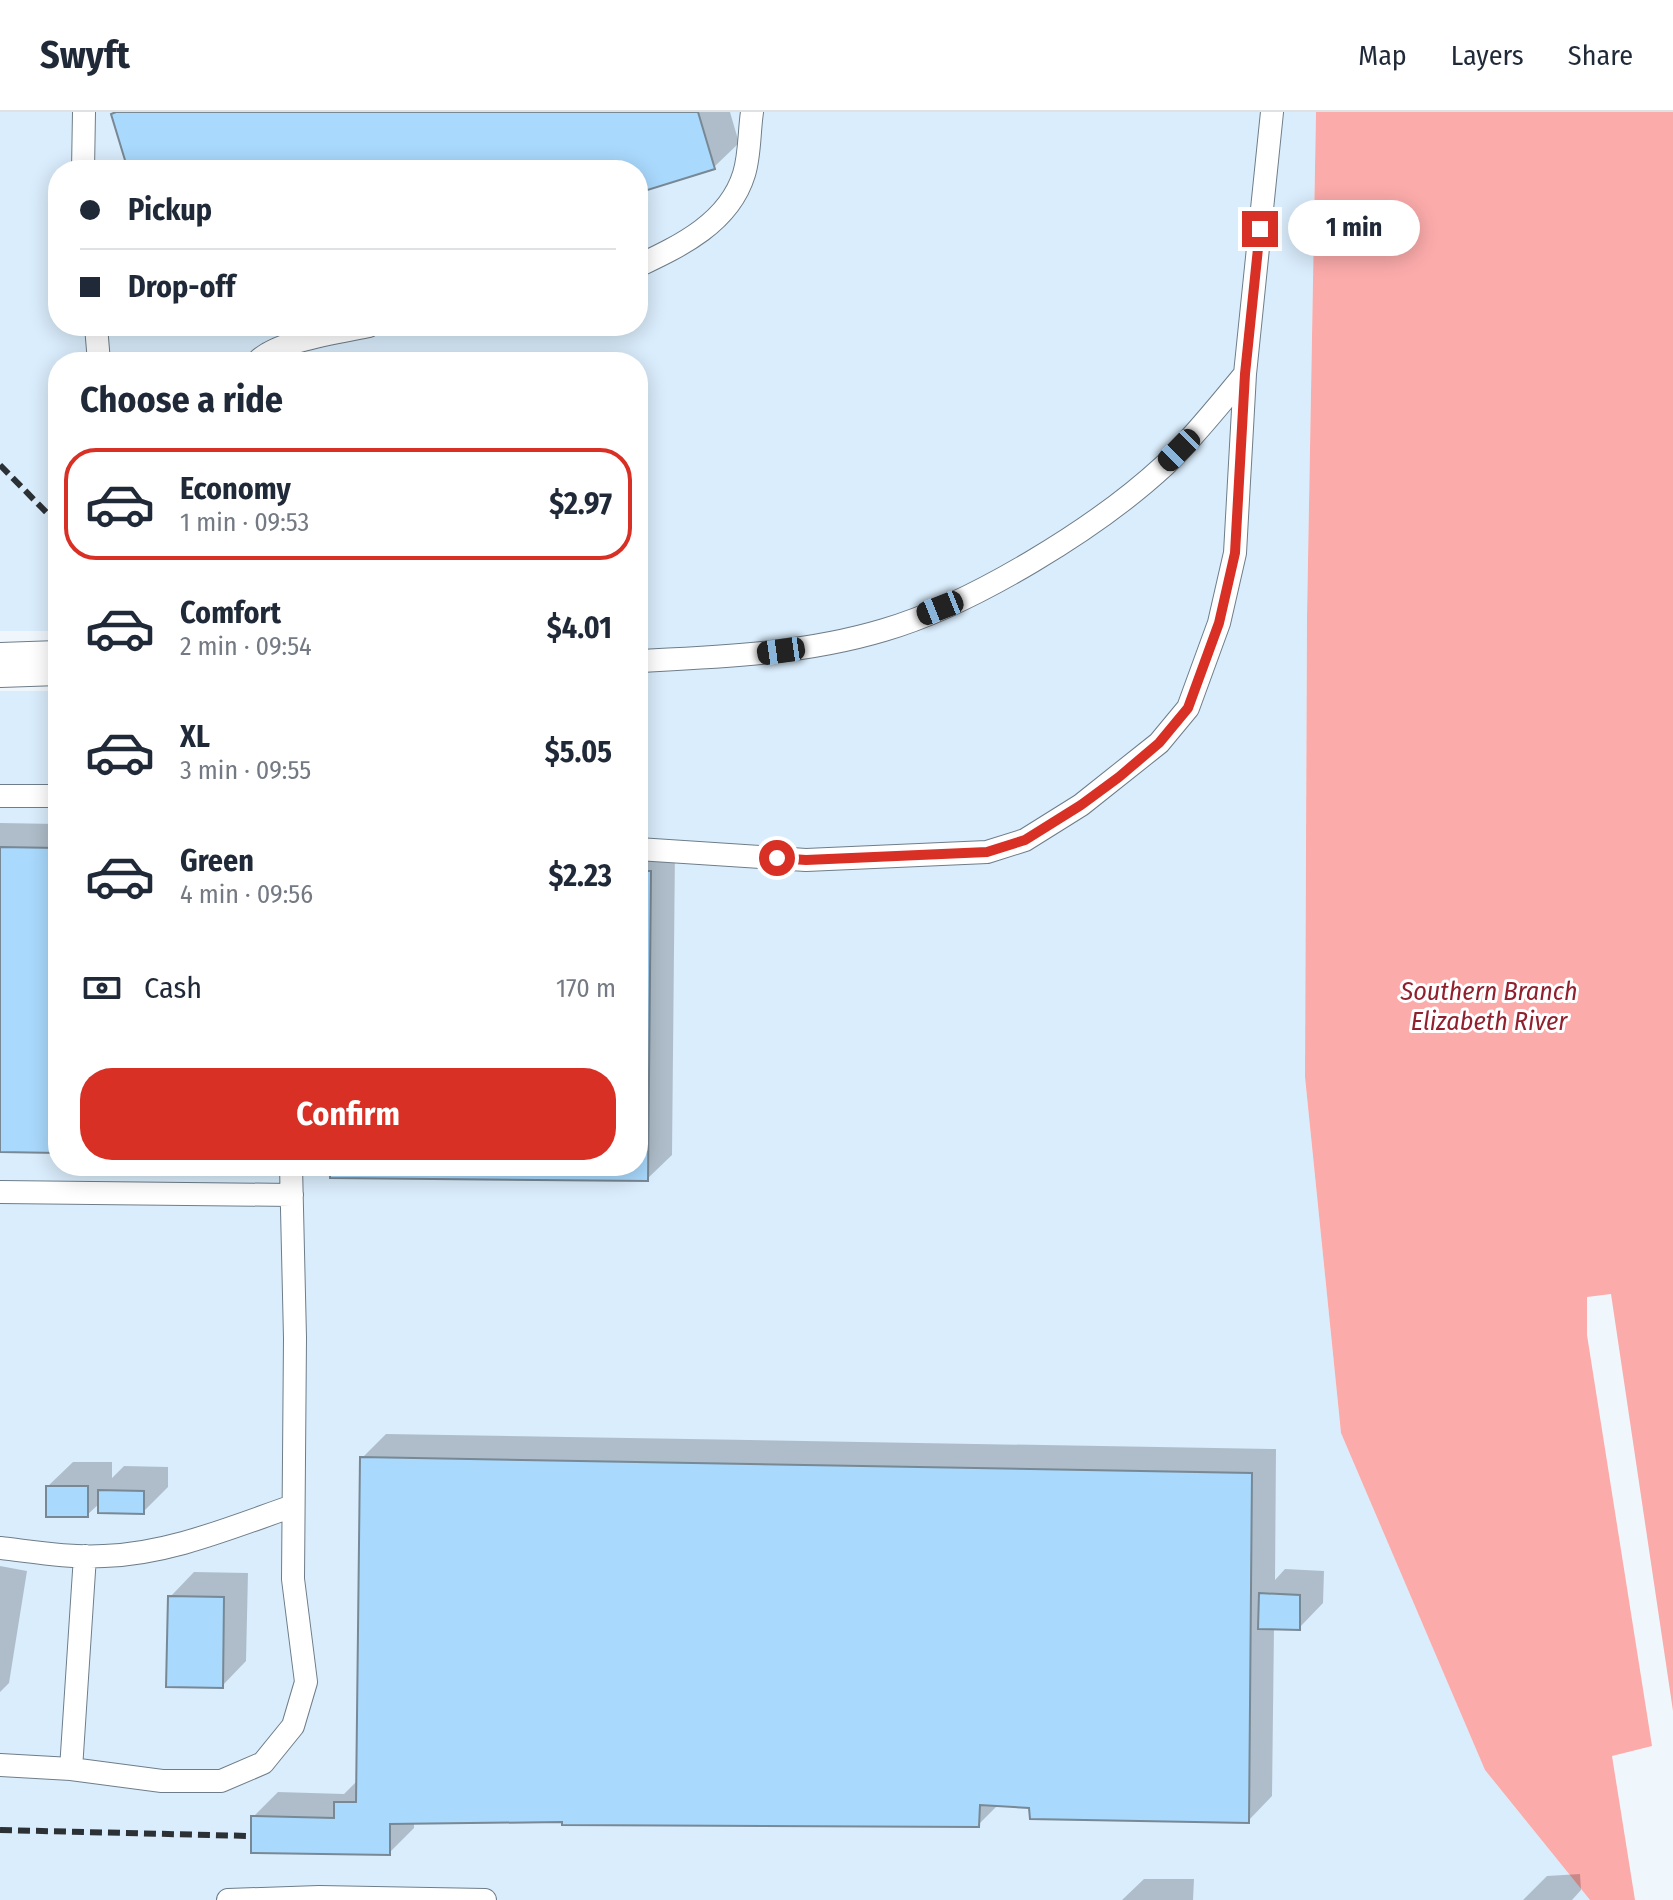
<!DOCTYPE html>
<html lang="en">
<head>
<meta charset="utf-8">
<style>
  :root { --surface:#fff; --page:#f6f6f7; --text:#1f2937; --muted:#747a83; --line:#e0e1e3; --accent:#d93025 }
  body { margin:0; font-family:"Fira Sans Condensed",sans-serif; background:var(--page); color:var(--text); height:100vh; display:flex; flex-direction:column; font-size:30px; white-space:nowrap }
  * { box-sizing:border-box; margin:0 }
  p { font-size:26px; color:var(--muted) }
  .icon { flex:none; width:44px; height:44px; fill:none; stroke:currentColor; stroke-width:2; stroke-linecap:round; stroke-linejoin:round }
  .map { position:relative; flex:1; overflow:hidden }
  .sheet { position:absolute; left:48px; top:240px; width:600px; height:824px; display:flex; flex-direction:column; background:var(--surface); border-radius:32px; box-shadow:0 4px 20px #0003 }
  .sheet>* { flex:none }
  .guide { position:absolute; left:48px; top:48px; width:600px; height:176px; border-radius:32px; box-shadow:0 4px 20px #0003; display:grid; align-content:center; height:176px; padding:0 32px; background:var(--surface) }
  .end { position:absolute; width:36px; height:36px; margin:-18px; border:10px solid #d93025; background:#fff; box-shadow:0 0 0 4px #fff }
  .from { border-radius:50% }
  .bubble { position:absolute; height:56px; border-radius:28px; background:var(--surface); box-shadow:0 4px 20px #0003; font-size:26px; font-weight:700; line-height:56px; text-align:center }
  .car { position:absolute; width:24px; height:48px; margin:-24px -12px; border-radius:10px; box-shadow:0 0 6px 2px #0007; background:linear-gradient(#222 24%,#8ab4d8 0 40%,#222 0 76%,#8ab4d8 0 86%,#222 0) }
  .guide b { display:flex; align-items:center; gap:28px; height:76px; font-size:30px }
  .guide b+b { border-top:2px solid var(--line) }
  .guide i { width:20px; height:20px; background:var(--text) }
  ul { padding:0; list-style:none }
  li { display:flex; align-items:center; gap:24px; height:112px; margin:0 16px 12px; padding:0 16px; border:4px solid transparent; border-radius:32px }
  li div { flex:1 }
  li b { display:block; font-size:30px }
  li em { font-style:normal; font-weight:700 }
  li.active { border-color:var(--accent) }
  li>.icon { width:72px; height:72px; stroke-width:1.5 }
  h2 { padding:0 32px; font-size:36px; line-height:96px }
  .pay { display:flex; align-items:center; gap:20px; height:88px; padding:0 32px; font-size:30px }
  .pay p { margin-inline-start:auto }
  .cta { display:flex; gap:16px; margin-top:auto; padding:16px 32px }
  .cta a { flex:1; height:92px; border-radius:32px; background:var(--accent); color:#fff; font-size:32px; font-weight:700; line-height:92px; text-align:center }
  header { display:flex; align-items:center; gap:48px; box-sizing:border-box; height:112px; padding:0 40px; background:var(--surface); border-bottom:2px solid var(--line) }
  header strong { font-size:38px }
  nav { display:flex; gap:44px; margin-inline-start:auto; font-size:28px }
  .map>svg:first-child { display:block }
</style>
</head>
<body>
<header>
<strong>Swyft</strong>
<nav><a>Map</a><a>Layers</a><a>Share</a></nav>
</header>
<div class="map">
<svg width="1673" height="1788" viewBox="0 0 1673 1788">
  <rect width="100%" height="100%" fill="#f0f7fc"/>
  <!-- built -->
  <path fill="#daedfc" fill-rule="evenodd" d="M0 0H1316L1307 505 1305 965 1341 1321 1485 1658 1590 1788H0V579H58V1054H638V250H58V519H0ZM58 58H638V214H58Z"/>
  <!-- water -->
  <path fill="#fbabaa" d="M1316 0H1673V1788H1590L1485 1658 1341 1321 1305 965 1307 505Z"/>
  <!-- pier -->
  <path fill="#f0f7fc" d="M1611 1182 1673 1599V1788H1635L1612 1644 1652 1634 1587 1223V1185Z"/>
  <!-- shadow -->
  <path fill="#0003" d="M115 0H730L739 31 714 55 638 79V58H130L113 2Z
    M0 711 58 712V1039L0 1038Z
    M638 735 675 736 672 1043 647 1067 332 1054H638Z
    M386 1322 1276 1337 1275 1468 1285 1457 1324 1459 1323 1491 1299 1516 1274 1515 1272 1684 1248 1709 999 1692 978 1713 564 1708 414 1710V1716L389 1741 253 1705 278 1680 344 1682 359 1667 362 1346Z
    M73 1350H112V1366L124 1354 168 1355V1375L143 1400 100 1391 87 1403 48 1374Z
    M0 1454 27 1459 9 1571 0 1580Z
    M194 1460 248 1461 246 1549 222 1574 170 1485Z
    M1580 1762 1581 1778 1572 1788H1523L1547 1764Z
    M1144 1767H1194L1193 1788H1122Z"/>
  <!-- building -->
  <path fill="#a9d9fd" stroke="#788894" stroke-width="2" d="M116 0H698L715 57 638 81V58H128L111 2Z
    M176 214H204L178 222Z
    M0 735 58 736V1041L0 1040Z
    M638 759H651L648 1069 330 1066V1054H638Z
    M360 1345 1252 1361 1249 1711 1030 1707 1029 1696 980 1693 979 1715 562 1713V1710L390 1712V1743L251 1741V1704L334 1706V1690H356Z
    M46 1374H88V1405H46Z
    M98 1378 144 1379V1402L98 1401Z
    M1259 1481 1300 1483V1518L1258 1517Z
    M168 1484 224 1485 223 1576 166 1575Z"/>
  <g fill="none" stroke-linecap="round" stroke-linejoin="round">
    <!-- lane casing -->
    <g stroke="#6e7d89" stroke-width="24">
      <path id="lane" d="M83 58 84 0
        M638 154C680 134 729 111 744 62 750 43 749 20 752 0
        M96 214 99 250
        M257 250C276 229 340 220 369 214
        M638 549C720 545 804 542 884 518 973 492 1097 416 1165 353 1194 325 1219 293 1245 262
        M0 684H58
        M638 737 806 748 987 740 1025 728 1081 693 1159 631 1188 596 1219 511 1235 441 1245 262 1272 0
        M0 1080 292 1083
        M0 1436C35 1440 69 1446 104 1444 169 1442 232 1415 293 1394
        M0 1653 71 1657 85 1444
        M71 1657 162 1669H221L263 1651 293 1614 306 1570 293 1467 295 1226 291 1054
        M228 1788 319 1785 485 1788"/>
    </g>
    <!-- street casing -->
    <g stroke="#6e7d89" stroke-width="46">
      <path id="street" d="M0 553 58 551"/>
    </g>
    <!-- lane -->
    <use href="#lane" stroke="#fff" stroke-width="22"/>
    <!-- street -->
    <use href="#street" stroke="#fff" stroke-width="44"/>
    <!-- rail -->
    <path stroke="#2c3136" stroke-width="6" stroke-dasharray="12 6" stroke-linecap="butt" d="M0 353 49 403
      M0 1718 251 1724"/>
  </g>
  <g fill="none" stroke-linecap="round" stroke-linejoin="round">
    <!-- route -->
    <path stroke="#d93025" stroke-width="10" d="M777 746 806 748 987 740 1025 728 1081 693 1119 665 1159 631 1188 596 1219 511 1235 441 1245 262 1260 117"/>
  </g>
  <g text-anchor="middle" dominant-baseline="central" stroke-width="6" stroke-linejoin="round" paint-order="stroke">
    <!-- water labels -->
    <g font-size="26" font-style="italic" fill="#91202e" stroke="#fff">
      <text x="1489" y="879">Southern Branch<tspan x="1489" dy="30">Elizabeth River</tspan></text>
    </g>
  </g>
</svg>
<i class="end from" style="left:777px;top:746px"></i>
<i class="end" style="left:1260px;top:117px"></i>
<div class="bubble" style="left:1288px;top:88px;width:132px">1 min</div>
<i class="car" style="left:1179px;top:338px;rotate:225deg"></i>
<i class="car" style="left:940px;top:496px;rotate:248deg"></i>
<i class="car" style="left:781px;top:539px;rotate:262deg"></i>
<div class="guide">
<b><i class="from"></i>Pickup</b>
<b><i></i>Drop-off</b>
</div>
<section class="sheet">
<h2>Choose a ride</h2>
<ul>
<li class="active"><svg class="icon" aria-label="car" viewBox="0 0 24 24"><path d="M5 17H2v-5l4-1 3-4h7l3 4 3 1v5h-3M9 17h6M6 11h13"/><circle cx="7" cy="17" r="2"/><circle cx="17" cy="17" r="2"/></svg><div><b>Economy</b><p>1 min · 09:53</p></div><em>$2.97</em></li>
<li><svg class="icon" aria-label="car" viewBox="0 0 24 24"><path d="M5 17H2v-5l4-1 3-4h7l3 4 3 1v5h-3M9 17h6M6 11h13"/><circle cx="7" cy="17" r="2"/><circle cx="17" cy="17" r="2"/></svg><div><b>Comfort</b><p>2 min · 09:54</p></div><em>$4.01</em></li>
<li><svg class="icon" aria-label="car" viewBox="0 0 24 24"><path d="M5 17H2v-5l4-1 3-4h7l3 4 3 1v5h-3M9 17h6M6 11h13"/><circle cx="7" cy="17" r="2"/><circle cx="17" cy="17" r="2"/></svg><div><b>XL</b><p>3 min · 09:55</p></div><em>$5.05</em></li>
<li><svg class="icon" aria-label="car" viewBox="0 0 24 24"><path d="M5 17H2v-5l4-1 3-4h7l3 4 3 1v5h-3M9 17h6M6 11h13"/><circle cx="7" cy="17" r="2"/><circle cx="17" cy="17" r="2"/></svg><div><b>Green</b><p>4 min · 09:56</p></div><em>$2.23</em></li>
</ul>
<div class="pay"><svg class="icon" aria-label="cash" viewBox="0 0 24 24"><path d="M3 7h18v10H3z"/><circle cx="12" cy="12" r="2"/></svg>Cash<p>170 m</p></div>
<div class="cta"><a>Confirm</a></div>
</section>
</div>
</body>
</html>
